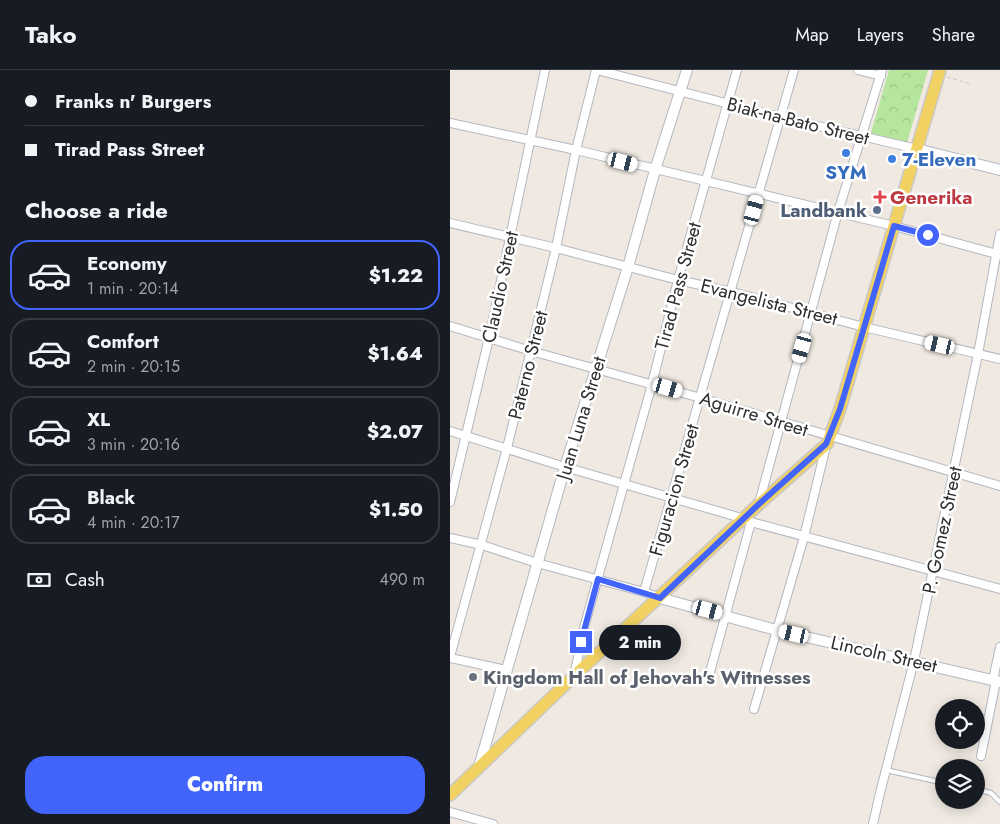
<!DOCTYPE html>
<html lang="en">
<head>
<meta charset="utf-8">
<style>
  :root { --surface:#171b24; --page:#20242c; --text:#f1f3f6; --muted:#9ea1a6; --line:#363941; --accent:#4264fb }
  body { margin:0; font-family:Jost,sans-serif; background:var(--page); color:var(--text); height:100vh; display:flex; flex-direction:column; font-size:19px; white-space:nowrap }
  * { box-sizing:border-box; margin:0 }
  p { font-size:16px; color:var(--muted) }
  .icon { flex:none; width:28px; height:28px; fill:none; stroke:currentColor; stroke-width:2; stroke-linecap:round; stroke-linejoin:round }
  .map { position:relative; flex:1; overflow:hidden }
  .panel { display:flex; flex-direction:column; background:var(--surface); width:450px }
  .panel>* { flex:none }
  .hud { display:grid; align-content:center; height:110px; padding:0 25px; background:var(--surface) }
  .fabs { position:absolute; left:485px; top:629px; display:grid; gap:10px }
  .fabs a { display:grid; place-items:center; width:50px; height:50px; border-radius:50%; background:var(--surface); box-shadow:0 2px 12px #0003; font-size:25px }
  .end { position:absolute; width:22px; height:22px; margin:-11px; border:6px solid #4264fb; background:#fff; box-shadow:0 0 0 2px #fff }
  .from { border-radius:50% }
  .bubble { position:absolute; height:35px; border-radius:18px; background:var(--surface); box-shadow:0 2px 12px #0003; font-size:16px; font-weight:800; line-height:35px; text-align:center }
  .car { position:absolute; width:15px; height:30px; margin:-15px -8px; border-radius:6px; box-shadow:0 0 4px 1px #0007; background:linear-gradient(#fff 24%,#345 0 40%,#fff 0 76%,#345 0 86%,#fff 0) }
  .hud b { display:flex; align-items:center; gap:18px; height:48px; font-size:19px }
  .hud b+b { border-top:1px solid var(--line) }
  .hud i { width:12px; height:12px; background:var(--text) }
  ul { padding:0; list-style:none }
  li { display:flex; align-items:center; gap:15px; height:70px; margin:0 10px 8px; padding:0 15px; border:2px solid var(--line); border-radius:20px }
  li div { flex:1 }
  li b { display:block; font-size:19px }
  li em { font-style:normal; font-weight:800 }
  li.active { border-color:var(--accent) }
  li>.icon { width:45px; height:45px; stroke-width:1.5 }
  h2 { padding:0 25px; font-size:22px; line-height:60px }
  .pay { display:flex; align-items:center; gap:12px; height:55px; padding:0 25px; font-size:19px }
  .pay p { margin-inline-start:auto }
  .button { display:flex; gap:10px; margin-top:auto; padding:10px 25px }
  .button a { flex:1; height:58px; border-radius:20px; background:var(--accent); color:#fff; font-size:20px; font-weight:800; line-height:58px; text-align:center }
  header { display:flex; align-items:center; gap:30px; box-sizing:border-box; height:70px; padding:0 25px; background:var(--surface); border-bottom:1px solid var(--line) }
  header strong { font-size:24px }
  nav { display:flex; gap:28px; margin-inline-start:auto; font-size:18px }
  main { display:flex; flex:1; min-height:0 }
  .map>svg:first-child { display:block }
</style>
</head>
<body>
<header>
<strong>Tako</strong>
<nav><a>Map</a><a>Layers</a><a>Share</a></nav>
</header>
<main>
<section class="panel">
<div class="hud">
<b><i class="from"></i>Franks n' Burgers</b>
<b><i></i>Tirad Pass Street</b>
</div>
<h2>Choose a ride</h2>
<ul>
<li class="active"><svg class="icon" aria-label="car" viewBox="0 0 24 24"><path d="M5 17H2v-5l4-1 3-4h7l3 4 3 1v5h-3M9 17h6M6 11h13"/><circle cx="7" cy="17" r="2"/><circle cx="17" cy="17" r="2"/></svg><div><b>Economy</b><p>1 min · 20:14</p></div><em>$1.22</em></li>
<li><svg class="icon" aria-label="car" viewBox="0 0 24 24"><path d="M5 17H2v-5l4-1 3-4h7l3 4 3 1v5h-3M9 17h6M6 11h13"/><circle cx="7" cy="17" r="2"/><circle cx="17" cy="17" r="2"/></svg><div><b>Comfort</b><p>2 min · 20:15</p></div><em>$1.64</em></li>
<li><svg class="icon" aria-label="car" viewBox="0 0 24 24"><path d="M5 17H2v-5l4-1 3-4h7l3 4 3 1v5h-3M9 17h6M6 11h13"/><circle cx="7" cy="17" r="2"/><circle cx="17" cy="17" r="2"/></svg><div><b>XL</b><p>3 min · 20:16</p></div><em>$2.07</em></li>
<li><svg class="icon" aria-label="car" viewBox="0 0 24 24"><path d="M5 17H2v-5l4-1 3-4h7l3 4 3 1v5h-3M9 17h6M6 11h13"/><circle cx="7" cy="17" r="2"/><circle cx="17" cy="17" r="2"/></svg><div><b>Black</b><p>4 min · 20:17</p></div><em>$1.50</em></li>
</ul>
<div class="pay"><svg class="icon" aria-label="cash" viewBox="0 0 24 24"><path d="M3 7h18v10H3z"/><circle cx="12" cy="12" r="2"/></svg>Cash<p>490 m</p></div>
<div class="button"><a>Confirm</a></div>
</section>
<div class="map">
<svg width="550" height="754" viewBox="0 0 550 754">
  <defs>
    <pattern id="park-crowns" width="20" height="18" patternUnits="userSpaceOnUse" patternTransform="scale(1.25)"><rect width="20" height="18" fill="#b6e59e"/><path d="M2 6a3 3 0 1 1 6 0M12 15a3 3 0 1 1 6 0" fill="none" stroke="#9dc588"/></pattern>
  </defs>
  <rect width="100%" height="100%" fill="#efe9e1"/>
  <!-- park -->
  <path fill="url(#park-crowns)" d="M439 0H478L457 73 421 63Z"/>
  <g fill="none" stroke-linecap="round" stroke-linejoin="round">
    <!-- lane casing -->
    <g stroke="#b4b7c1" stroke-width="6">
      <path id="lane" d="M436 700 494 713
        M526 719 541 723 550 732"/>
    </g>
    <!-- street casing -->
    <g stroke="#b4b7c1" stroke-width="10">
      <path id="street" d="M147 0 330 47 467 79
        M408 0 431 6
        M0 53 126 80 444 156 550 185
        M0 153 106 178 228 210 282 222 414 257 550 289
        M0 256 81 281 251 328 550 416
        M0 361 115 397 295 449 301 452 550 519
        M0 432 39 268 95 0
        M309 433 388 142 432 0
        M0 468 32 475 87 493 194 522 210 528
        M194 522 344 0
        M0 587 57 378 106 178 126 80 146 0
        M0 588 56 600
        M260 602 301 452
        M124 606 135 554 202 314 228 210 287 0
        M543 610 550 577
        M304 639 354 467 376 376
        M531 686 546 611
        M0 742 43 754
        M423 754 430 723 464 591 528 284 550 164"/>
    </g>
    <!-- secondary casing -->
    <g stroke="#b4b7c1" stroke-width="12">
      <path id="secondary" d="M467 79 550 100
        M210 528 326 560 550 612
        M29 697 115 397 178 197 205 100 237 0"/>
    </g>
    <!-- primary casing -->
    <g stroke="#c9c9c9" stroke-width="14">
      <path id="primary" d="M0 725 124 606 309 434 377 374 390 339 490 0"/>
    </g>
    <!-- path -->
    <path stroke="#c9c9c9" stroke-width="1" stroke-dasharray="4 2.5" stroke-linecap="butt" d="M497 7 521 14"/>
    <!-- lane -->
    <use href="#lane" stroke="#fff" stroke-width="4"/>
    <!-- street -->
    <use href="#street" stroke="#fff" stroke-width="8"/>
    <!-- secondary -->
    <use href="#secondary" stroke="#fff" stroke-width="10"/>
    <!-- primary -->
    <use href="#primary" stroke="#f2d163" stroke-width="11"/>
  </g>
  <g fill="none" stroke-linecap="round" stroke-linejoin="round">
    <!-- route -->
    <path stroke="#4264fb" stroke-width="6" d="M131 572 148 509 210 528 309 434 376 374 390 339 444 156 478 165"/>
  </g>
  <!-- markers -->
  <g fill="#3f7fe0" stroke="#fff" stroke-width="2">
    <circle cx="396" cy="83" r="5"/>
    <circle cx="442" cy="89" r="5"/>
  </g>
  <path fill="#e0444e" stroke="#fff" stroke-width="2" d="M427.5 119.5h5v5h5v5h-5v5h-5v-5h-5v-5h5z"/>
  <circle fill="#5c6f8a" stroke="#fff" stroke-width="2" cx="427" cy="140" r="5"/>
  <circle fill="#6b7280" stroke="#fff" stroke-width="2" cx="23" cy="607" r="5"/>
  <g text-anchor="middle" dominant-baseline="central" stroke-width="5" stroke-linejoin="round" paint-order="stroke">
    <!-- street labels -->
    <g font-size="19" fill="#2e2e2e" stroke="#fff">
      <text transform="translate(348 51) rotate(14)">Biak-na-Bato Street</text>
      <text transform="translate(228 216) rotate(-75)">Tirad Pass Street</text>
      <text transform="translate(50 217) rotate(-78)">Claudio Street</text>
      <text transform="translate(319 232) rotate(14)">Evangelista Street</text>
      <text transform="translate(78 295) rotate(-76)">Paterno Street</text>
      <text transform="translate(304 344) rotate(17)">Aguirre Street</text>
      <text transform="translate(131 348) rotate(-73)">Juan Luna Street</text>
      <text transform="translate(224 420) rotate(-74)">Figuracion Street</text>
      <text transform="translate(492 460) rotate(-78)">P. Gomez Street</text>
      <text transform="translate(434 584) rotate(13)">Lincoln Street</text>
    </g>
    <!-- shop labels -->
    <g font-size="19" font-weight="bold" fill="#366cbe" stroke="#fff" text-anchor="start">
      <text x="452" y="89">7-Eleven</text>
      <text x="396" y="102" text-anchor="middle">SYM</text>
    </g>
    <!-- health labels -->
    <g font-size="19" font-weight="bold" fill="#be3a42" stroke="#fff" text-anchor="start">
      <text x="440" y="127">Generika</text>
    </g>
    <!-- service labels -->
    <g font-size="19" font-weight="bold" fill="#4e5e75" stroke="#fff" text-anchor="end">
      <text x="417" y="140">Landbank</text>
    </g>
    <!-- worship labels -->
    <g font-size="19" font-weight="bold" fill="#5b616d" stroke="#fff" text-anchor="start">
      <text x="33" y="607">Kingdom Hall of Jehovah's Witnesses</text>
    </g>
  </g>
</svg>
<div class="fabs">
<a><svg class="icon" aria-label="locate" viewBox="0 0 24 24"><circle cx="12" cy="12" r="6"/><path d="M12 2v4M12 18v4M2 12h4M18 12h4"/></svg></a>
<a><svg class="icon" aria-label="layers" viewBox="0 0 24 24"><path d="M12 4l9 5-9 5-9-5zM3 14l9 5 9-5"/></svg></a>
</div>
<i class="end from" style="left:478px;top:165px"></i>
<i class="end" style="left:131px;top:572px"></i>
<div class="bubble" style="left:149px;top:555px;width:82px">2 min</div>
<i class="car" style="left:173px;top:92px;rotate:104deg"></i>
<i class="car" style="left:304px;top:140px;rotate:15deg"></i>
<i class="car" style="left:490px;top:275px;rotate:283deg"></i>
<i class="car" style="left:352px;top:278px;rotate:196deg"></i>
<i class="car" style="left:218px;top:318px;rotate:106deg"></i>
<i class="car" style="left:258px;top:540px;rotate:105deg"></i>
<i class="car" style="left:344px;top:564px;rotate:283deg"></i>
</div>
</main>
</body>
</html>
